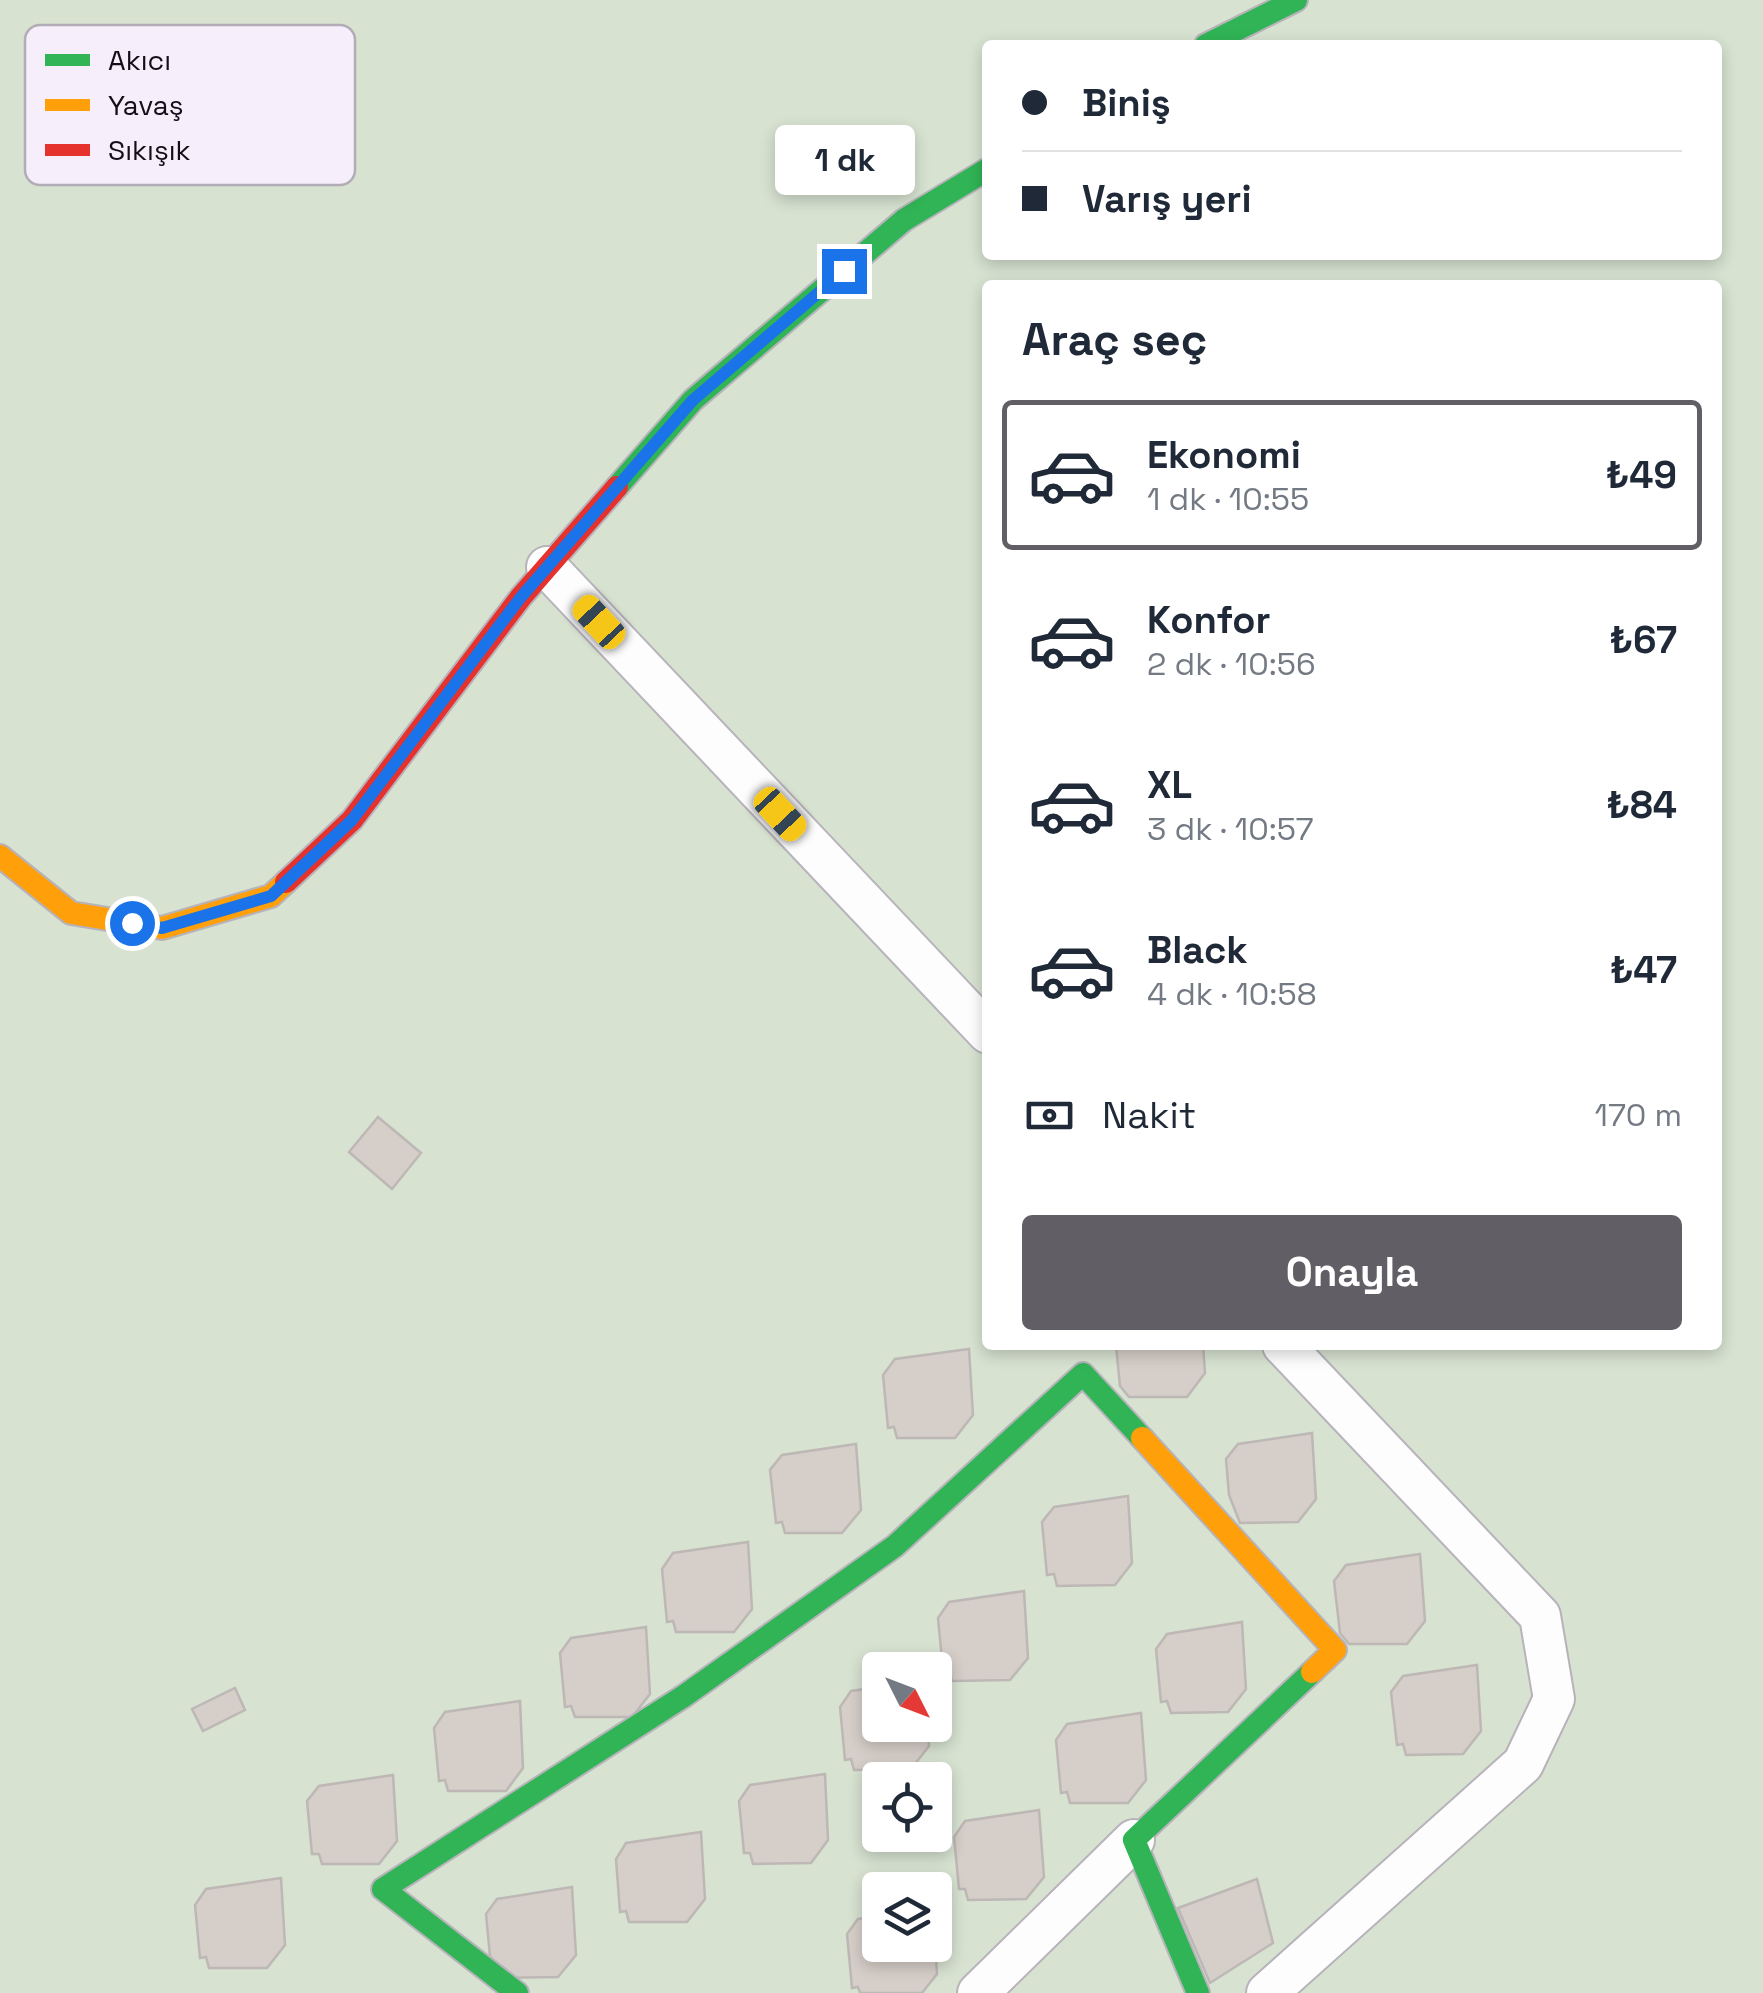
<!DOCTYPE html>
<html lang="tr">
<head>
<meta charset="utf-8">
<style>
  :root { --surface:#fff; --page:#f6f6f7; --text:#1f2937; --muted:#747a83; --line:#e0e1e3; --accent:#625e66 }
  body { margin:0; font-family:"Space Grotesk",sans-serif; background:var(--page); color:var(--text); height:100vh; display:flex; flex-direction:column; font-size:38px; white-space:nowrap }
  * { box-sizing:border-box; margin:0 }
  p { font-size:32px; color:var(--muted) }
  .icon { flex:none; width:55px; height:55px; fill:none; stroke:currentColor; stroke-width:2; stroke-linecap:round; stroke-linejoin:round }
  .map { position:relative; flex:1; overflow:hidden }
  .panel { position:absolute; left:982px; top:280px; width:740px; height:1070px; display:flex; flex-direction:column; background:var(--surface); border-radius:10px; box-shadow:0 5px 15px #0003 }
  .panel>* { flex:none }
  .banner { position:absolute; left:982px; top:40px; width:740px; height:220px; border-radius:10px; box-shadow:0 5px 15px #0003; display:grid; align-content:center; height:220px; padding:0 40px; background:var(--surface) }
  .needle { width:65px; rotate:132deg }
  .controls { position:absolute; left:862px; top:1652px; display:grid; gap:20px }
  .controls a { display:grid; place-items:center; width:90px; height:90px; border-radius:10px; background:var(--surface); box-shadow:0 5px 15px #0003; font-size:50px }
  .end { position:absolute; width:45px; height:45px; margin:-22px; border:12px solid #1a73e8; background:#fff; box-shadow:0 0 0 5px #fff }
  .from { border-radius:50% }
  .bubble { position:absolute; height:70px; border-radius:10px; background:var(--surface); box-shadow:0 5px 15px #0003; font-size:32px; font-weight:700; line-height:70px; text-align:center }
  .car { position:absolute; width:30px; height:60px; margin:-30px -15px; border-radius:12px; box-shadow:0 0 8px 2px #0007; background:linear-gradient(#f5c518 24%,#345 0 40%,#f5c518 0 76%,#345 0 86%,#f5c518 0) }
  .banner b { display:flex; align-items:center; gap:35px; height:95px; font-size:38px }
  .banner b+b { border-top:2px solid var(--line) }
  .banner i { width:25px; height:25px; background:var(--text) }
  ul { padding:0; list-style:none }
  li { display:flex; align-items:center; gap:30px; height:150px; margin:0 20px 15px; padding:0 20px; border:5px solid transparent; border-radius:10px }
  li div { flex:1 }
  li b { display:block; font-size:38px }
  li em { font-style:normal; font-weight:700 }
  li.current { border-color:var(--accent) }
  li>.icon { width:90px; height:90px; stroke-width:1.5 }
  h2 { padding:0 40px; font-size:45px; line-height:120px }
  .pay { display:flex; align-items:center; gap:25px; height:110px; padding:0 40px; font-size:38px }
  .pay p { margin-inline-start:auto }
  .primary-button { display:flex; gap:20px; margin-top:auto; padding:20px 40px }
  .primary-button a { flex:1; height:115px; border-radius:10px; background:var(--accent); color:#fff; font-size:40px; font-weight:700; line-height:115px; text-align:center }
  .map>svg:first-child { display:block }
</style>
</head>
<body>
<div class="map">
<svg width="1763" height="1993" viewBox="0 0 1763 1993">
  <rect width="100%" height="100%" fill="#f5f2f8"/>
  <!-- green -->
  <path fill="#d7e2d1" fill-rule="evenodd" d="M0 0H1763V1993H0ZM988 45H1718V255H988ZM988 285H1718V1345H988ZM880 1670H935V1725H880ZM880 1780H935V1835H880ZM880 1890H935V1945H880Z"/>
  <!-- building -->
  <path fill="#d6cec8" stroke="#bdb8b5" stroke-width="2.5" d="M378 1117 421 1153 392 1189 349 1152Z
    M1116 1345H1203L1205 1373 1187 1397H1129L1120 1386Z
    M969 1349 973 1415 955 1438H897L894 1427 888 1428 883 1375 895 1359Z
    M1312 1433 1316 1499 1298 1522 1240 1523 1229 1495 1226 1459 1238 1444Z
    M856 1444 861 1510 842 1533H785L782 1522 776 1523 770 1470 782 1455Z
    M1128 1496 1132 1563 1115 1585 1057 1586 1054 1574 1047 1575 1042 1522 1054 1507Z
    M748 1542 752 1609 734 1632H676L673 1621 667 1622 662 1569 673 1553Z
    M1420 1554 1425 1621 1407 1644H1349L1340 1633 1334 1581 1346 1565Z
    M1024 1591 1028 1658 1010 1680 952 1681 949 1669 943 1670 938 1618 949 1602Z
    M1242 1622 1246 1689 1228 1712 1171 1713 1167 1701 1161 1702 1156 1649 1167 1634Z
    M646 1627 650 1694 632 1717H575L571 1706 565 1707 560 1653 571 1638Z
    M1477 1665 1481 1731 1463 1754 1406 1755 1403 1744 1397 1745 1391 1692 1403 1676Z
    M880 1687V1725H928L929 1746 911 1769 854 1770 851 1759 845 1760 840 1707 851 1691Z
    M235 1688 245 1710 203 1731 192 1709Z
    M520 1701 523 1768 506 1791H448L445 1780 439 1781 434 1728 445 1712Z
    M1141 1713 1146 1780 1128 1803H1070L1067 1792 1061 1793 1056 1740 1067 1724Z
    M825 1774 828 1840 811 1863 753 1864 750 1853H744L739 1801 750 1785Z
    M393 1775 397 1841 379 1864H322L319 1854H312L307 1801 319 1786Z
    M1039 1810 1044 1877 1026 1899 968 1900 965 1889H959L954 1837 965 1821Z
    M701 1832 705 1899 687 1922H629L626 1911 620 1912 616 1859 626 1843Z
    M281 1878 285 1945 267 1968H209L206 1957 200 1958 195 1905 206 1889Z
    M1257 1879 1273 1943 1210 1983 1178 1908Z
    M572 1887 576 1955 558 1977 500 1978 491 1967 486 1914 497 1899Z
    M880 1916V1945H935V1942L937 1974 922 1993H860L858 1987 852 1988 847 1934 858 1919Z"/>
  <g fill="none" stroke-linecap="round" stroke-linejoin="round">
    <!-- street casing -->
    <g stroke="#b7b3bb" stroke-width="44">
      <path id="street" d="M547 567 988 1033
        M978 1993 1134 1840
        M1267 1993 1523 1764 1554 1699 1540 1616 1283 1345"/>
    </g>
    <!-- fast casing -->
    <g stroke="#b7b3bb" stroke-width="26">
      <path id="fast" d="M1206 45 1296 0
        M617 487 693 400 904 220 988 169
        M517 1993 383 1889 684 1696 895 1546 1083 1374 1142 1438
        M1198 1993 1134 1840 1312 1672"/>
    </g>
    <!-- slow casing -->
    <g stroke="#b7b3bb" stroke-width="26">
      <path id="slow" d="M0 856 71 913 162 928 271 896 286 882
        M1142 1438 1335 1650 1312 1672"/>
    </g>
    <!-- jam casing -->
    <g stroke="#b7b3bb" stroke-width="26">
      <path id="jam" d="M286 882 352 820 521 597 617 487"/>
    </g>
    <!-- street -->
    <use href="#street" stroke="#fefdfe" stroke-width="40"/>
    <!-- fast -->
    <use href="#fast" stroke="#30b455" stroke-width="22"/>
    <!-- slow -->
    <use href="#slow" stroke="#ff9f0a" stroke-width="22"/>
    <!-- jam -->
    <use href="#jam" stroke="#e5322d" stroke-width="22"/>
  </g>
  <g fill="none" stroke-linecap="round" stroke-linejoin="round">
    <!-- route -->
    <path stroke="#1a73e8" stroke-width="12" d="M132 923 162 928 271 896 352 820 521 597 693 400 844 271"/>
  </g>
  <!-- legend -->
  <rect x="25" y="25" width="330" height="160" rx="15" fill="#f6effb" stroke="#b2acb7" stroke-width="2.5"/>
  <rect x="45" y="54" width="45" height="12" fill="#30b455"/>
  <rect x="45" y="99" width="45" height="12" fill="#ff9f0a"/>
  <rect x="45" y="144" width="45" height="12" fill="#e5322d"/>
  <g font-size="28" fill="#130e18">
    <text x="108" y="70">Akıcı</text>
    <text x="108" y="115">Yavaş</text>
    <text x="108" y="160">Sıkışık</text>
  </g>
</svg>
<div class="controls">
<a><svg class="needle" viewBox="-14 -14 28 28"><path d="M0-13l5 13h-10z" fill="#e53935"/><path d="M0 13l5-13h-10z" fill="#747a83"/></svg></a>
<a><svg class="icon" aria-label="locate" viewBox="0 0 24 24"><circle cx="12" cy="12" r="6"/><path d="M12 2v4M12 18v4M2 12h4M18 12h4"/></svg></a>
<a><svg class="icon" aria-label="layers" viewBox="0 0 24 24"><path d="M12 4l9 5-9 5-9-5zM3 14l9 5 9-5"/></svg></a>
</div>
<i class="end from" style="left:132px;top:923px"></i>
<i class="end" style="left:844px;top:271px"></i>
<div class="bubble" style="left:775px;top:125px;width:140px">1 dk</div>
<i class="car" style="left:599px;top:622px;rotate:317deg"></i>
<i class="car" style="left:780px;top:814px;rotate:137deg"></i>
<div class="banner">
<b><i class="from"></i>Biniş</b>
<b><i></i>Varış yeri</b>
</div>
<section class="panel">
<h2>Araç seç</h2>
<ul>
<li class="current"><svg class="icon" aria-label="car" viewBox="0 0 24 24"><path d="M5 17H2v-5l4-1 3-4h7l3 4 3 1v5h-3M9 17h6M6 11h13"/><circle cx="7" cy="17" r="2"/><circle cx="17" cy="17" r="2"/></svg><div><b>Ekonomi</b><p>1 dk · 10:55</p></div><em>₺49</em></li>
<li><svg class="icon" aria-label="car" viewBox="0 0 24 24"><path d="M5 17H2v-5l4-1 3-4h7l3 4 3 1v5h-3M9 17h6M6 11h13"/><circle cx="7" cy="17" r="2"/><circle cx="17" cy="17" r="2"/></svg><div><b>Konfor</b><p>2 dk · 10:56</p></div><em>₺67</em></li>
<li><svg class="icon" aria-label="car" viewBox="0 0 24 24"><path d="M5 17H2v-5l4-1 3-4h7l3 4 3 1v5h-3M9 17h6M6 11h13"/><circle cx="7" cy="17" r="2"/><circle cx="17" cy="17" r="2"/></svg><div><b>XL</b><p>3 dk · 10:57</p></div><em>₺84</em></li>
<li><svg class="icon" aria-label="car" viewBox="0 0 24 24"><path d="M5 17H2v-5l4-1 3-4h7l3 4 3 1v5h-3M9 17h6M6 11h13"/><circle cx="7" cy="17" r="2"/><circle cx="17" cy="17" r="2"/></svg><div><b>Black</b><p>4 dk · 10:58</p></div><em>₺47</em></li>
</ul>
<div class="pay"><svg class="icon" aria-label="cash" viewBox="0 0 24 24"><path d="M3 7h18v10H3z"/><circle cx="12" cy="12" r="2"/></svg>Nakit<p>170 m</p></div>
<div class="primary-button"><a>Onayla</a></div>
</section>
</div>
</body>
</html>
